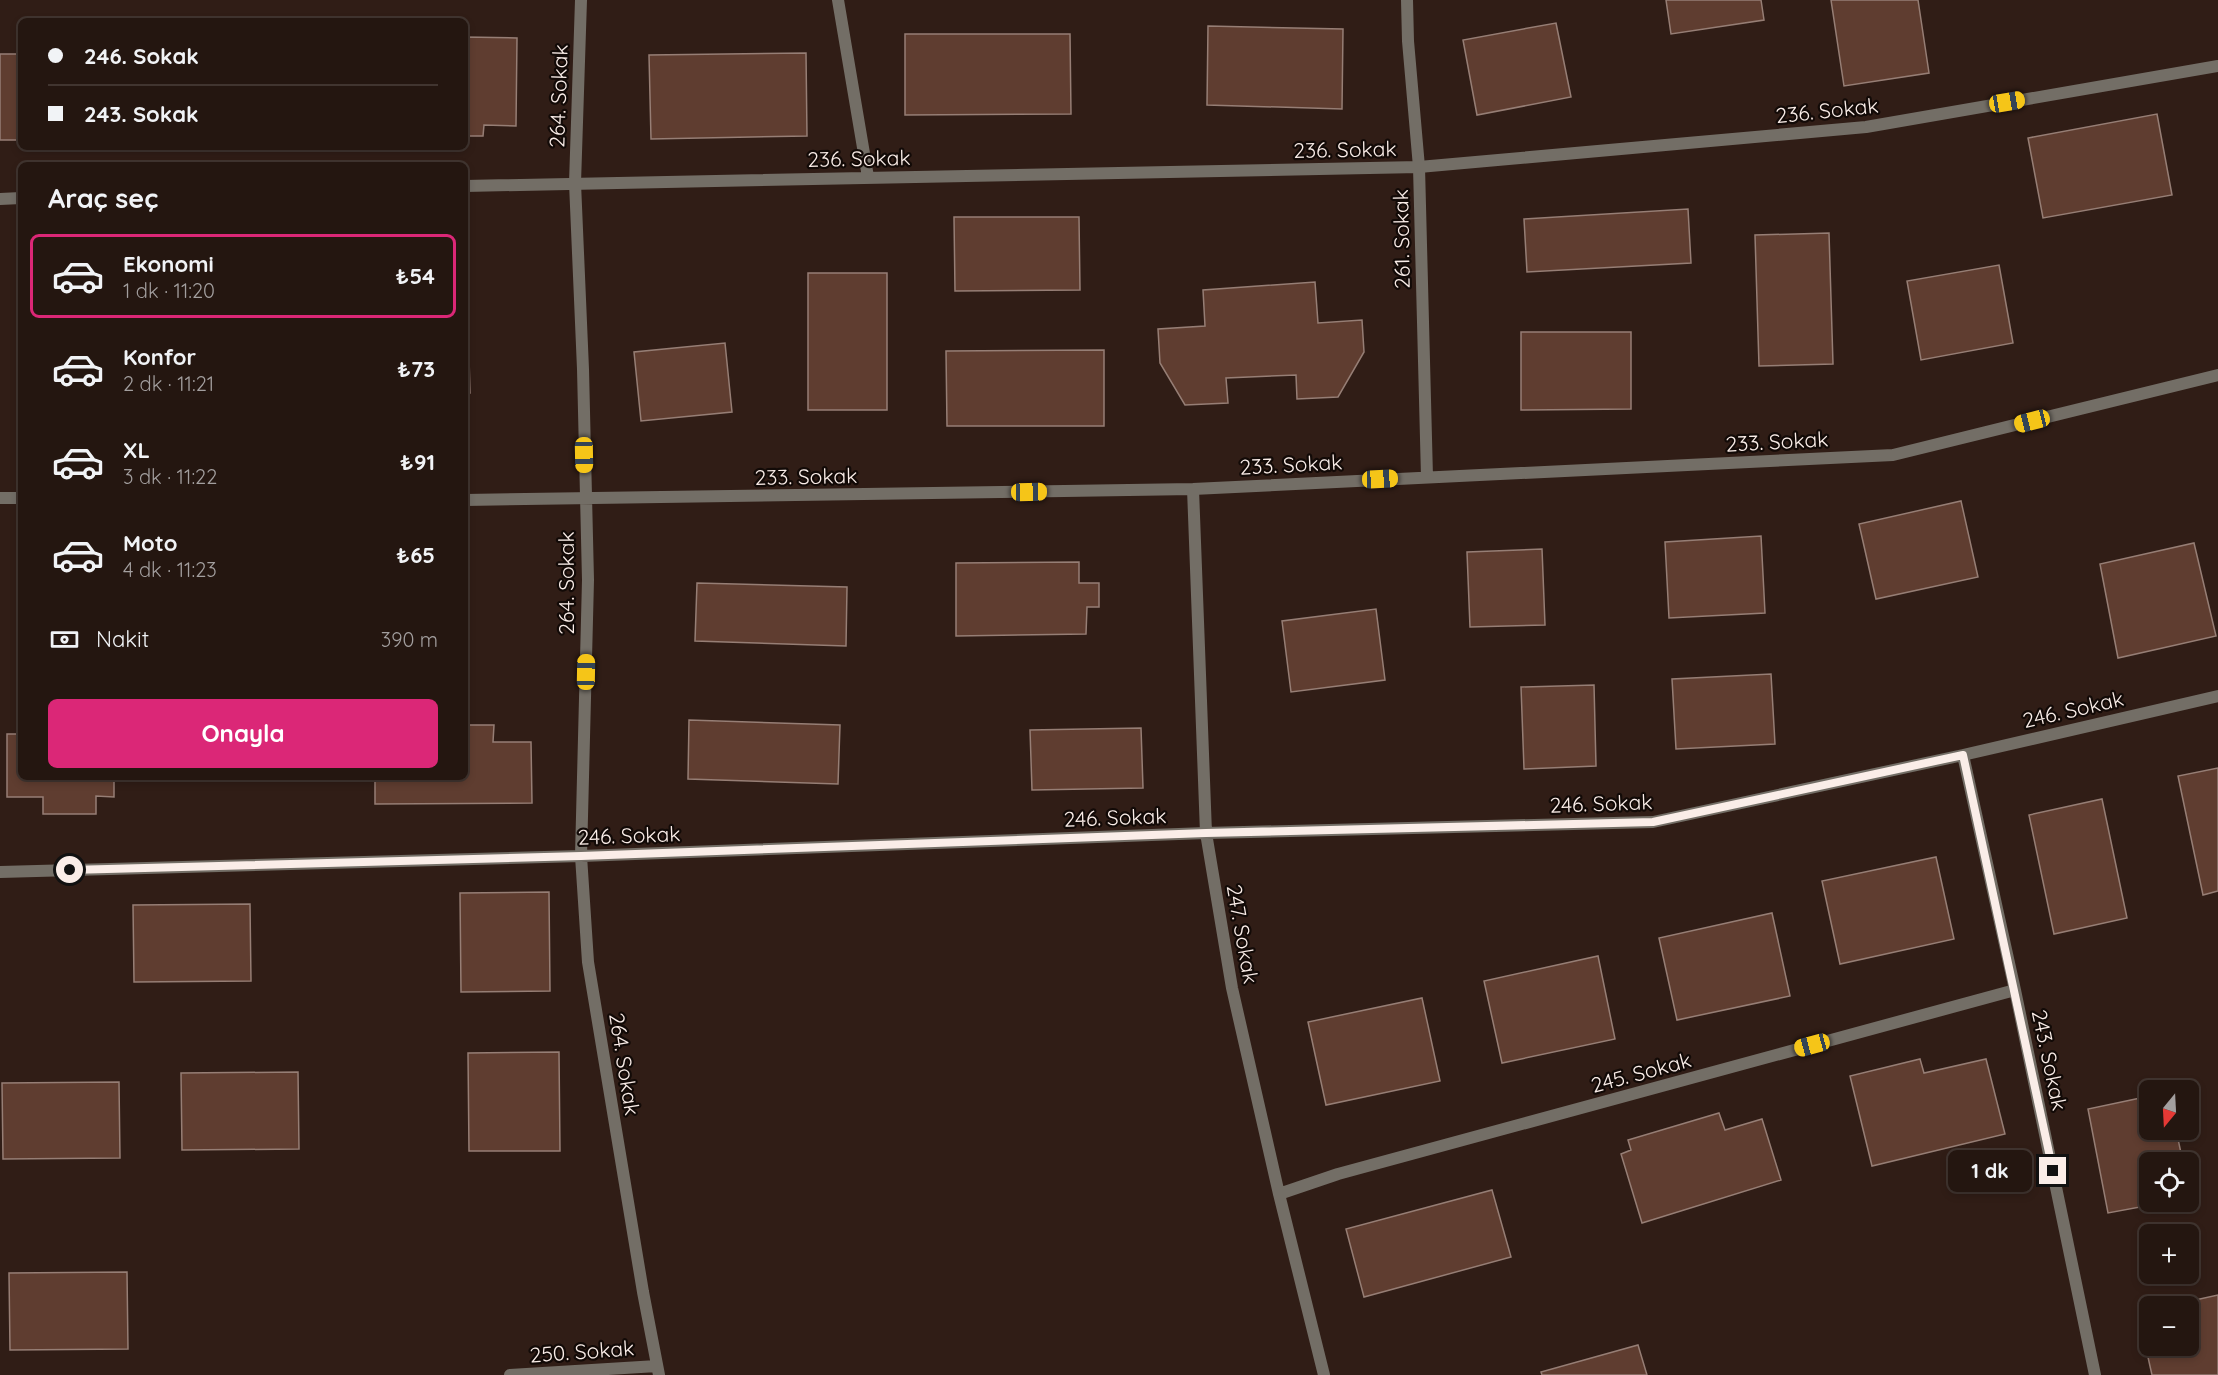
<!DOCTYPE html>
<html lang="tr">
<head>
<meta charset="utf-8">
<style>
  :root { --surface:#241610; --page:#30231e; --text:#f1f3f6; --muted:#a39f9f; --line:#413530; --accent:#db2777 }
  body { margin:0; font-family:Quicksand,sans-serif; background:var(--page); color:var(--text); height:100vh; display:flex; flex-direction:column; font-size:22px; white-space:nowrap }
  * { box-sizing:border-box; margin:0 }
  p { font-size:20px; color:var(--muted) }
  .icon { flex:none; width:33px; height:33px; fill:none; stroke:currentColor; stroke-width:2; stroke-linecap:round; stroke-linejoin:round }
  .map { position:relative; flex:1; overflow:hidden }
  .side { position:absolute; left:18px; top:162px; width:450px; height:618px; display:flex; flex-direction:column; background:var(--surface); border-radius:9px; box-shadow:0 3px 9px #0003,0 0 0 2px var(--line) }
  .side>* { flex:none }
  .banner { position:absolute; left:18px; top:18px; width:450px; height:132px; border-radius:9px; box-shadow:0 3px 9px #0003,0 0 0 2px var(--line); display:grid; align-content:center; height:132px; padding:0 30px; background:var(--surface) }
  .needle { width:39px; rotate:198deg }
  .fabs { position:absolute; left:2139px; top:1080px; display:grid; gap:12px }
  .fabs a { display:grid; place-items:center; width:60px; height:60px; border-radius:9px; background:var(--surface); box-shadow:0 3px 9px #0003,0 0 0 2px var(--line); font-size:30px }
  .end { position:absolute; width:27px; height:27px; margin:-14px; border:8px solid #faede8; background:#111; box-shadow:0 0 0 3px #111 }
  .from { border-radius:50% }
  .bubble { position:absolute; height:42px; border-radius:9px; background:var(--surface); box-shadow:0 3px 9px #0003,0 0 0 2px var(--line); font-size:20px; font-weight:800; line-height:42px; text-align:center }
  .car { position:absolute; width:18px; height:36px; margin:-18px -9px; border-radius:8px; box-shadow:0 0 4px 2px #0007; background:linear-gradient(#f5c518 24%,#345 0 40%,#f5c518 0 76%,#345 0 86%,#f5c518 0) }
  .banner b { display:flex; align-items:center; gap:21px; height:57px; font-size:22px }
  .banner b+b { border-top:2px solid var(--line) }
  .banner i { width:15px; height:15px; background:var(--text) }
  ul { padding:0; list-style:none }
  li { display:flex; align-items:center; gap:18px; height:84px; margin:0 12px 9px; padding:0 18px; border:3px solid transparent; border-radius:9px }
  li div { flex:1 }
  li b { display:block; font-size:22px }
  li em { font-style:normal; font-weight:800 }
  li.current { border-color:var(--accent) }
  li>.icon { width:54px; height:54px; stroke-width:1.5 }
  h2 { padding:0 30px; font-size:27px; line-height:72px }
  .pay { display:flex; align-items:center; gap:15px; height:66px; padding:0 30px; font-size:22px }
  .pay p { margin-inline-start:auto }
  .button { display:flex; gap:12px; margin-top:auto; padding:12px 30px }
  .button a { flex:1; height:69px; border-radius:9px; background:var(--accent); color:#fff; font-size:24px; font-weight:800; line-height:69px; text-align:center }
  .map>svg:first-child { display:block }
</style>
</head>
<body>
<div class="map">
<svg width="2218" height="1375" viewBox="0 0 2218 1375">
  <rect width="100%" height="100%" fill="#301d16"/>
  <!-- building -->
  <path fill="#5f3d30" stroke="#967e75" stroke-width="1.5" d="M1666 0H1761L1764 20 1671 34Z
    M1831 0H1918L1929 73 1844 86Z
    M1556 23 1571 97 1477 115 1463 40Z
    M1208 26 1343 29 1342 109 1207 105Z
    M905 34H1070L1071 114 905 115Z
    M465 37 517 38 516 126 484 125 483 136H465Z
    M806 53 807 136 651 139 649 55Z
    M0 54H21V140H0Z
    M2157 114 2172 195 2043 218 2028 138Z
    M1688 209 1691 263 1527 272 1524 219Z
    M954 217H1079L1080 290 955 291Z
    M1829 233 1833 364 1759 366 1755 235Z
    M1999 265 2013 343 1921 360 1907 281Z
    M808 273H887V410H808Z
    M1315 282 1318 323 1362 320 1364 352 1338 397 1297 399 1296 375 1226 378 1228 403 1185 405 1160 363 1158 329 1205 326 1203 290Z
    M465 285H467L470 393H465Z
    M1521 332H1631V409L1521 410Z
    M725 343 732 412 641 421 634 352Z
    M1104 350V426H947L946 351Z
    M1961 501 1978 577 1876 599 1859 524Z
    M1761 536 1765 613 1669 618 1665 542Z
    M2194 543 2216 636 2118 658 2100 564Z
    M1542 549 1545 625 1470 627 1467 552Z
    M1079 562V583H1099V607H1087L1086 634 956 636V563Z
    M697 583 847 587 846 646 695 641Z
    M1376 609 1385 680 1291 692 1282 621Z
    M1771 674 1775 744 1676 749 1672 679Z
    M1594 685 1596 766 1524 769 1521 687Z
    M689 720 840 725 838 784 688 779Z
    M465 725H494L493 742H531L532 803 375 804V777H465Z
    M1141 728 1143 788 1032 790 1030 730Z
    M7 734H21V777H114V797L96 796V814H43V797H7Z
    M2218 768V891L2203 895 2178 776Z
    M2102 799 2127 918 2054 934 2029 815Z
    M1936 857 1954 939 1840 964 1822 881Z
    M549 892 550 991 461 992 460 893Z
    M250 904 251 981 134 982 133 905Z
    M1772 913 1790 996 1677 1020 1659 938Z
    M1598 956 1615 1039 1502 1063 1484 981Z
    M1422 998 1440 1081 1326 1105 1308 1022Z
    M559 1052 560 1151H469L468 1053Z
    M1920 1059 1924 1073 1986 1059 2005 1134 1872 1166 1850 1076Z
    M298 1072 299 1149 182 1150 181 1073Z
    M119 1082 120 1158 3 1159 2 1083Z
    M2150 1096V1130H2176L2183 1162H2150V1202H2167L2108 1213 2088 1109Z
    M1719 1113 1725 1130 1762 1119 1781 1180 1642 1223 1621 1154 1631 1150 1628 1140Z
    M1492 1190 1511 1257 1364 1297 1346 1229Z
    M127 1272 128 1349 10 1350 9 1273Z
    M2218 1295V1375H2152L2138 1313 2150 1311V1346H2188V1306H2168Z
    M1638 1345 1647 1375H1542L1541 1372Z"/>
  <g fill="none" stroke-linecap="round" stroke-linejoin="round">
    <!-- minor -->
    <path stroke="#736e66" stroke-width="12" d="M581 0 575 183 583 369 588 580 581 856 588 962 643 1292 659 1375
      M838 0 868 177
      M1407 0 1408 41 1419 167 1427 477
      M465 186 1419 167 1866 127 2218 66
      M0 199 21 198
      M1193 489 1206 833 1232 988 1279 1194 1324 1375
      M0 498H21
      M465 500 1193 489 1893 455 2218 375
      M1963 755 2015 990 2095 1375
      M0 872 581 856 1206 833 1653 822 1963 755 2218 696
      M1279 1194 1338 1174 2015 990
      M510 1375 657 1366"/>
  </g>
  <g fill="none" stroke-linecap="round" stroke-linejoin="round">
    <!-- route -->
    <path stroke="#faede8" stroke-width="8" d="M70 870 581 856 1206 833 1653 822 1963 755 2053 1171"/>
  </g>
  <g text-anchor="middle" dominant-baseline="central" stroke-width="4.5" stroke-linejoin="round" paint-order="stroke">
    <!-- street labels -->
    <g font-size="21" fill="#faede8" stroke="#120a07">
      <text transform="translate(558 96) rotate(-88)">264. Sokak</text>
      <text transform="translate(1827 110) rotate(-6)">236. Sokak</text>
      <text transform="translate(1345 149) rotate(-1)">236. Sokak</text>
      <text transform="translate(859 158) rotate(-1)">236. Sokak</text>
      <text transform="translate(1401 239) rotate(-91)">261. Sokak</text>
      <text transform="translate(1777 441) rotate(-3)">233. Sokak</text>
      <text transform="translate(1291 464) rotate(-3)">233. Sokak</text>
      <text transform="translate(806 476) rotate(-1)">233. Sokak</text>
      <text transform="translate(566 583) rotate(-90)">264. Sokak</text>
      <text transform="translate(2073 709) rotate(-13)">246. Sokak</text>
      <text transform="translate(1601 803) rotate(-2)">246. Sokak</text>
      <text transform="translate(1115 817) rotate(-2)">246. Sokak</text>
      <text transform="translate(629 835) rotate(-2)">246. Sokak</text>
      <text transform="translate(1243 934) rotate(80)">247. Sokak</text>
      <text transform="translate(2050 1060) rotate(78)">243. Sokak</text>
      <text transform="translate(625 1064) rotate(81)">264. Sokak</text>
      <text transform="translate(1641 1072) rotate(-15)">245. Sokak</text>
      <text transform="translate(582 1351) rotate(-4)">250. Sokak</text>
    </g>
  </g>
</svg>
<div class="fabs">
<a><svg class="needle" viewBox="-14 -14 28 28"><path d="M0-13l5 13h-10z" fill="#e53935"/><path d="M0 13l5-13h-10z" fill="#a39f9f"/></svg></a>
<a><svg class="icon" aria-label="locate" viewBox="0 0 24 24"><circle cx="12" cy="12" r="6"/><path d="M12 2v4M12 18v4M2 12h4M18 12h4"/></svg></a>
<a>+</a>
<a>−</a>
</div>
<i class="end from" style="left:70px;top:870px"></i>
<i class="end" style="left:2053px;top:1171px"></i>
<div class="bubble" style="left:1948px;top:1150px;width:84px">1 dk</div>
<i class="car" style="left:2007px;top:102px;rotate:80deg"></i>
<i class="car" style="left:2032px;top:421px;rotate:256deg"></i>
<i class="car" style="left:584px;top:455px;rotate:179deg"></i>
<i class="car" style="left:1380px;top:479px;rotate:87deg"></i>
<i class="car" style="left:1029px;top:492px;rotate:89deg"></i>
<i class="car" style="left:586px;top:672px;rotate:1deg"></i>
<i class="car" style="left:1812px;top:1045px;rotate:255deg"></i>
<div class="banner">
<b><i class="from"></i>246. Sokak</b>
<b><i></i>243. Sokak</b>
</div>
<section class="side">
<h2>Araç seç</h2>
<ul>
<li class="current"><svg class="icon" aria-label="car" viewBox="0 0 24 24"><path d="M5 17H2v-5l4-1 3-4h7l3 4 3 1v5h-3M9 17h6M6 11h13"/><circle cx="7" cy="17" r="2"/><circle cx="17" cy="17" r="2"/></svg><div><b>Ekonomi</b><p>1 dk · 11:20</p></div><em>₺54</em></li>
<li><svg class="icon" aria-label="car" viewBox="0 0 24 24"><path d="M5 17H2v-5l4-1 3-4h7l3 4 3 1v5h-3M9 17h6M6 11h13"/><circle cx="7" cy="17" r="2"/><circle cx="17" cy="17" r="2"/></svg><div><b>Konfor</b><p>2 dk · 11:21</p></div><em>₺73</em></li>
<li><svg class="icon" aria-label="car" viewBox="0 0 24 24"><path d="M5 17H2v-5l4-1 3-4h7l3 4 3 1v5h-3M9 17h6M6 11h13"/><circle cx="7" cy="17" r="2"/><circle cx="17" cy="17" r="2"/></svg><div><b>XL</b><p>3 dk · 11:22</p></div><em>₺91</em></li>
<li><svg class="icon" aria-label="car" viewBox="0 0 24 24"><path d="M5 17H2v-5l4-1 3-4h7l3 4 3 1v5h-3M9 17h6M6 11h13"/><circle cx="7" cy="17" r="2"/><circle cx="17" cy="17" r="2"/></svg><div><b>Moto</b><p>4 dk · 11:23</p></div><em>₺65</em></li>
</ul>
<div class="pay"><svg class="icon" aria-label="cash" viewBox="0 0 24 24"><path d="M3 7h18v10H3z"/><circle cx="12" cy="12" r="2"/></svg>Nakit<p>390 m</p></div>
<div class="button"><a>Onayla</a></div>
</section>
</div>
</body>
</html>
